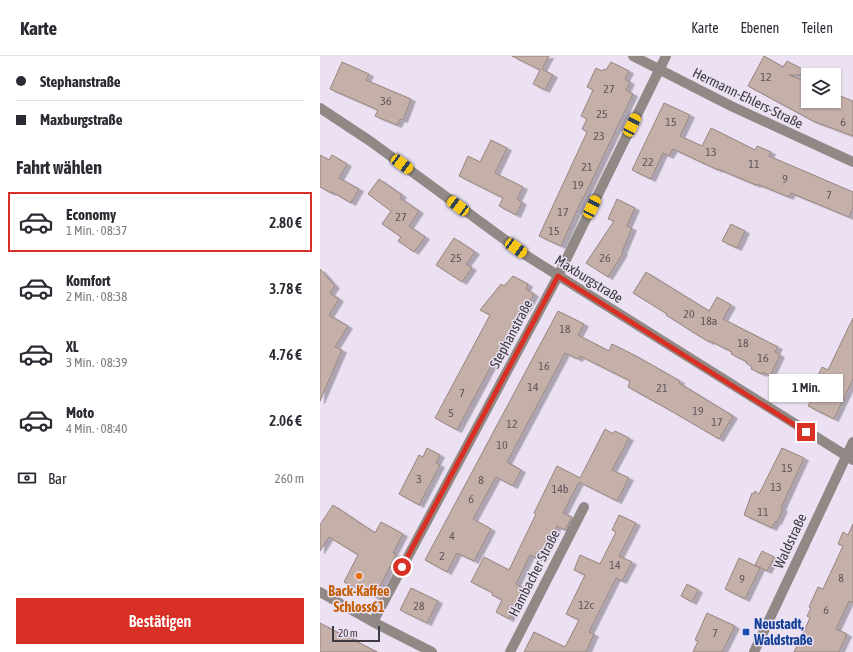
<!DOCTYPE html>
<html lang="de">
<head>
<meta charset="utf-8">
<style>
  :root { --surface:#fff; --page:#f7f7f7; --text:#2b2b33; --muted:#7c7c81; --line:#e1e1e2; --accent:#d93025 }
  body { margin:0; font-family:"Asap Condensed",sans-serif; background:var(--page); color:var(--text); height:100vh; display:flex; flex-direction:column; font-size:15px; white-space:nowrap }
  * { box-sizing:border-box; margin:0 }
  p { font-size:13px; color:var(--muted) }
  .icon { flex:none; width:22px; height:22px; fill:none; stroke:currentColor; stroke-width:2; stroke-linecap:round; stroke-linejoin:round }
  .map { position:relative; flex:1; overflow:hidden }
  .details { display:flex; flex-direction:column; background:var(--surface); width:320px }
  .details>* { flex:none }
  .banner { display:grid; align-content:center; height:88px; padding:0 16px; background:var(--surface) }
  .tools { position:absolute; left:481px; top:12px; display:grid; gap:8px }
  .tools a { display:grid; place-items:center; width:40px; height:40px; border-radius:0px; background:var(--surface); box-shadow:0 1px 3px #0004; font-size:20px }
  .scale { position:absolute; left:12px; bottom:10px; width:48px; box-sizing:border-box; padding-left:4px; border:2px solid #3e3a41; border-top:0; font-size:11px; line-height:14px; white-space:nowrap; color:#3e3a41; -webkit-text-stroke:3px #ebe1f2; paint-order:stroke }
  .end { position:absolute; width:18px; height:18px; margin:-9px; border:5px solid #d93025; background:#fff; box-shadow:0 0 0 2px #fff }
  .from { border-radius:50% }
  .bubble { position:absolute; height:28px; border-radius:0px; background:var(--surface); box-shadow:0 1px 3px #0004; font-size:13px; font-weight:600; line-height:28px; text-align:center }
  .car { position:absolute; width:12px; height:24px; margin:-12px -6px; border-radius:5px; box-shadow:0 0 3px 1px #0007; background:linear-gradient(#f5c518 24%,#345 0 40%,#f5c518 0 76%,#345 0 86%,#f5c518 0) }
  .banner b { display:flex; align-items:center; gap:14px; height:38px; font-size:15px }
  .banner b+b { border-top:1px solid var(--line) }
  .banner i { width:10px; height:10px; background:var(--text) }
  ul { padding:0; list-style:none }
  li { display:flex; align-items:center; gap:12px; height:60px; margin:0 8px 6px; padding:0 8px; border:2px solid transparent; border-radius:0px }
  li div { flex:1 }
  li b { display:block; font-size:15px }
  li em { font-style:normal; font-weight:600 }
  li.current { border-color:var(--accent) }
  li>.icon { width:36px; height:36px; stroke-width:1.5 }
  h2 { padding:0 16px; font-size:18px; line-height:48px }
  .pay { display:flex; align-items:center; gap:10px; height:44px; padding:0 16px; font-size:15px }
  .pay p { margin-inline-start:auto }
  .primary-button { display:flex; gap:8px; margin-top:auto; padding:8px 16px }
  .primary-button a { flex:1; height:46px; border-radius:0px; background:var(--accent); color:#fff; font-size:16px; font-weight:600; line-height:46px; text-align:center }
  header { display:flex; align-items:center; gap:24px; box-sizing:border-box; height:56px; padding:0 20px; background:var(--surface); border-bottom:1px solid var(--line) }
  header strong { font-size:19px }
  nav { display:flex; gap:22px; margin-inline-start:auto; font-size:14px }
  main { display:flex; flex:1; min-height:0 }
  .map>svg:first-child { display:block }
</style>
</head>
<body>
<header>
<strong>Karte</strong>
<nav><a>Karte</a><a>Ebenen</a><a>Teilen</a></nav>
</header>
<main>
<section class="details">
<div class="banner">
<b><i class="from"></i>Stephanstraße</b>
<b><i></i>Maxburgstraße</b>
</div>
<h2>Fahrt wählen</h2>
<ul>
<li class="current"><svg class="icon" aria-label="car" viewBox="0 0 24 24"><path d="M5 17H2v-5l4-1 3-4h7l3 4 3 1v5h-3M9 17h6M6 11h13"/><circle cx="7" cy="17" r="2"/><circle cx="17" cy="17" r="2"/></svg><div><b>Economy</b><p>1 Min. · 08:37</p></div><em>2.80 €</em></li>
<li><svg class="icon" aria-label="car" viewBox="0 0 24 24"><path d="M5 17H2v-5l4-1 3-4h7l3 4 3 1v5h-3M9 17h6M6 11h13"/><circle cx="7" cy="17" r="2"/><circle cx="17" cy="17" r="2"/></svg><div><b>Komfort</b><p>2 Min. · 08:38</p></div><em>3.78 €</em></li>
<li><svg class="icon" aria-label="car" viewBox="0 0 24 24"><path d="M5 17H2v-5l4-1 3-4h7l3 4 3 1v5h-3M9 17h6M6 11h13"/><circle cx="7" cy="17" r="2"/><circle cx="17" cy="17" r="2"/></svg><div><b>XL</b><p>3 Min. · 08:39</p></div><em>4.76 €</em></li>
<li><svg class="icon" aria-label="car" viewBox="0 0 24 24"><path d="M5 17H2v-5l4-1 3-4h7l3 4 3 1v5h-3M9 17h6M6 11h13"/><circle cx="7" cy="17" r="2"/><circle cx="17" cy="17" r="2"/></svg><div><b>Moto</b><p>4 Min. · 08:40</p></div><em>2.06 €</em></li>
</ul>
<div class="pay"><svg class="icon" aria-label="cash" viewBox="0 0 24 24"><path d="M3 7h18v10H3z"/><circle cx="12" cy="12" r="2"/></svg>Bar<p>260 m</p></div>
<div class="primary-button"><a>Bestätigen</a></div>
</section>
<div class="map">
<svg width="533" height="596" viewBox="0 0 533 596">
  <defs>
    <filter id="shadow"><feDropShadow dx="4.5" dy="2.5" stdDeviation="0" flood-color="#0004"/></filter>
  </defs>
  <rect width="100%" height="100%" fill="#ebe1f2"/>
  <!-- building -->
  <path fill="#c4afa9" stroke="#98847f" filter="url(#shadow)" d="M192 0H229L222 13 233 19 225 34 213 28 220 14Z
    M444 0 463 11 467 5 493 19H469L488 26V45H514L515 38 533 45V80L493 65 428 30Z
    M22 6 49 18 46 24 91 43 83 64 80 63 77 69 55 60 58 54 10 33Z
    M291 6 309 15 305 23 310 26 306 34 313 38 264 141H263L241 190 219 180 267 76 262 73 267 63 261 60 273 34 267 31 276 12 282 15 284 13 286 14Z
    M344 47 370 59 360 80 382 90 391 72 435 94 437 90 451 96 449 100 533 136V151L529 161 471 137 469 141 437 128 436 129 398 113V114L353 93 349 100 343 97 331 123 312 114Z
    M171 84 187 92 175 117 203 131 197 143 202 146 196 159 179 150 183 142 139 120 148 100 160 106Z
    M0 99 9 104 12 99 27 108 19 122 39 133 31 147 12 136 11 137 0 131Z
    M59 123 82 139 80 142 99 155 89 170 105 181 94 196 78 185 81 181 62 168 71 155 48 138Z
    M297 143 315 152 307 170 312 172 302 196 303 197 288 221 266 207 294 165 288 163Z
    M411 168 425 175 417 192 402 185Z
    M134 182 155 196 146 208 152 212 142 226 116 209Z
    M0 213 15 230 10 237 19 243 9 259 28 270 15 291 22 294 0 345Z
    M326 216 389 255 397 241 411 249 403 263 458 291 455 296 460 299 450 320 443 316 442 318 431 313 432 311 426 307 427 306 411 298 412 296 390 285 389 286 371 275 346 259 347 258 313 237Z
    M193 220 208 228 206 233 214 238 204 256 201 254 137 374 115 362 170 259 160 254 181 228 184 230Z
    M238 255 264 268 258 279 289 295 292 288 316 300 360 325 359 327 413 360 399 383 353 356 308 331 310 325 260 300 258 303 245 297 187 406 201 414 193 430 176 421 153 463 171 473 154 505 137 497 127 516 105 504Z
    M533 262V323L514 363 488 350 497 332 493 330 502 311 508 314Z
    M285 373 293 378 295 375 309 382 292 414 309 422 297 445 259 426 243 457 252 461 245 474 237 470 221 504 210 499 196 528 204 532 189 563 176 556 182 544 172 539 173 537 151 526 164 501 189 514 216 458 214 457 237 410 260 422Z
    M107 392 120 399 116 407 120 409 99 449 79 438 99 399 103 401Z
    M462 392 484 402 461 452 463 453 457 466 456 465 452 472 424 459 432 437 434 438 435 435 439 438Z
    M13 449 55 477 61 466 83 478 73 497 76 498 55 541 24 526 38 499 9 481 0 495V469Z
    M299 459 316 467 299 500 312 506 302 525 296 522 269 576 274 578 266 596H204L214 576 245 591 259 564 246 558 265 519 254 514 260 499 280 508 296 476 292 474Z
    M533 468V547L529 545 516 573 527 578 519 596H474L490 562 487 560 491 552 489 551 498 531 503 533 523 490 518 488 523 476 528 479Z
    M442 495 454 501 447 515 435 509Z
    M419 502 440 512 425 543 405 533Z
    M367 528 378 534 372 546 361 540Z
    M91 532 118 545 107 567 80 554Z
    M387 557 415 570 402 596H373L378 585 375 584Z
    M0 567 19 577 20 575 33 581 32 583 57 596H0Z"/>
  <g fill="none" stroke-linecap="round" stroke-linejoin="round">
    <!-- minor -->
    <path stroke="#918985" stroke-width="10" d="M313 0 411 50 533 106
      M0 52 50 85 207 200 533 404
      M0 536 53 566 112 596
      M53 566 238 220 346 0
      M190 596 264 451
      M434 596 533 386"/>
  </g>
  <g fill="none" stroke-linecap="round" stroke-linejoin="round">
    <!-- route -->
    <path stroke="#d93025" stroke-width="5" d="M82 511 238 220 486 376"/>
  </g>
  <!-- markers -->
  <circle fill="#e8710a" stroke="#ebe1f2" stroke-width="1.5" cx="39" cy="520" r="4"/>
  <rect fill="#1a4fb4" stroke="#ebe1f2" stroke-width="1.5" x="422" y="572" width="8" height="8" rx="2"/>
  <g text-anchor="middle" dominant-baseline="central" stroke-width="3" stroke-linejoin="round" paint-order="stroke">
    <!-- number labels -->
    <g font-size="12" fill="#60575b">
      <text x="446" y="21">12</text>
      <text x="289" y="33">27</text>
      <text x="66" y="45">36</text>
      <text x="282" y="58">25</text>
      <text x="351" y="66">15</text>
      <text x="523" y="66">6</text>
      <text x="279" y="80">23</text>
      <text x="391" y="96">13</text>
      <text x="328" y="106">22</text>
      <text x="434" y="108">11</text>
      <text x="267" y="111">21</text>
      <text x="465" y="123">9</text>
      <text x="258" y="129">19</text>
      <text x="509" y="139">7</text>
      <text x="243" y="156">17</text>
      <text x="81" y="161">27</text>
      <text x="234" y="175">15</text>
      <text x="136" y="202">25</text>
      <text x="285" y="202">26</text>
      <text x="369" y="258">20</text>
      <text x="389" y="265">18a</text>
      <text x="245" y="273">18</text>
      <text x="423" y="287">18</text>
      <text x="443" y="302">16</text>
      <text x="224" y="310">16</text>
      <text x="213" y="331">14</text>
      <text x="342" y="332">21</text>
      <text x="142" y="337">7</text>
      <text x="378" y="355">19</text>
      <text x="131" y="357">5</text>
      <text x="397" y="366">17</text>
      <text x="192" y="368">12</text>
      <text x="182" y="389">10</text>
      <text x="467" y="412">15</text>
      <text x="99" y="423">3</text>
      <text x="161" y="424">8</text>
      <text x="456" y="431">13</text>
      <text x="240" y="433">14b</text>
      <text x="151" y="443">6</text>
      <text x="443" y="456">11</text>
      <text x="132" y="480">4</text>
      <text x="122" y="500">2</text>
      <text x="295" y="509">14</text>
      <text x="521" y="522">8</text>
      <text x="422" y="523">9</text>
      <text x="266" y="549">12c</text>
      <text x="99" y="550">28</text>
      <text x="506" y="554">6</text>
      <text x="395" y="577">7</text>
    </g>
    <!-- street labels -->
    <g font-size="14" fill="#3e3a41" stroke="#ebe1f2">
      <text transform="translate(428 42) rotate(26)">Hermann-Ehlers-Straße</text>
      <text transform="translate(269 223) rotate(32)">Maxburgstraße</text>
      <text transform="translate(191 278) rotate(-62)">Stephanstraße</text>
      <text transform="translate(470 485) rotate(-65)">Waldstraße</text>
      <text transform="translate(214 517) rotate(-63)">Hambacher Straße</text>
    </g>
    <!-- food labels -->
    <g font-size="14" font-weight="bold" fill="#c56008" stroke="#ebe1f2">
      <text x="39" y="535">Back-Kaffee<tspan x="39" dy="16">Schloss61</tspan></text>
    </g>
    <!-- transit labels -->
    <g font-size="14" font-weight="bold" fill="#164399" stroke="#ebe1f2" text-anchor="start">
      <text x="434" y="568">Neustadt,<tspan x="434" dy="16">Waldstraße</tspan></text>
    </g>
  </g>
</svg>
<div class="tools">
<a><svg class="icon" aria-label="layers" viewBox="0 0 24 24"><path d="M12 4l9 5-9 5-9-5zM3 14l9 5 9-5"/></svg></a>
</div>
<div class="scale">20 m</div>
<i class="end from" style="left:82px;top:511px"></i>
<i class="end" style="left:486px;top:376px"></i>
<div class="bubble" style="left:449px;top:318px;width:74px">1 Min.</div>
<i class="car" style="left:312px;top:69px;rotate:26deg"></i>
<i class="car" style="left:82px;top:108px;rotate:126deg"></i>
<i class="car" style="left:138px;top:150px;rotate:307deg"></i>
<i class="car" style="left:272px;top:151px;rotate:26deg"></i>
<i class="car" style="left:196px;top:192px;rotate:126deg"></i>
</div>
</main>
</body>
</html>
